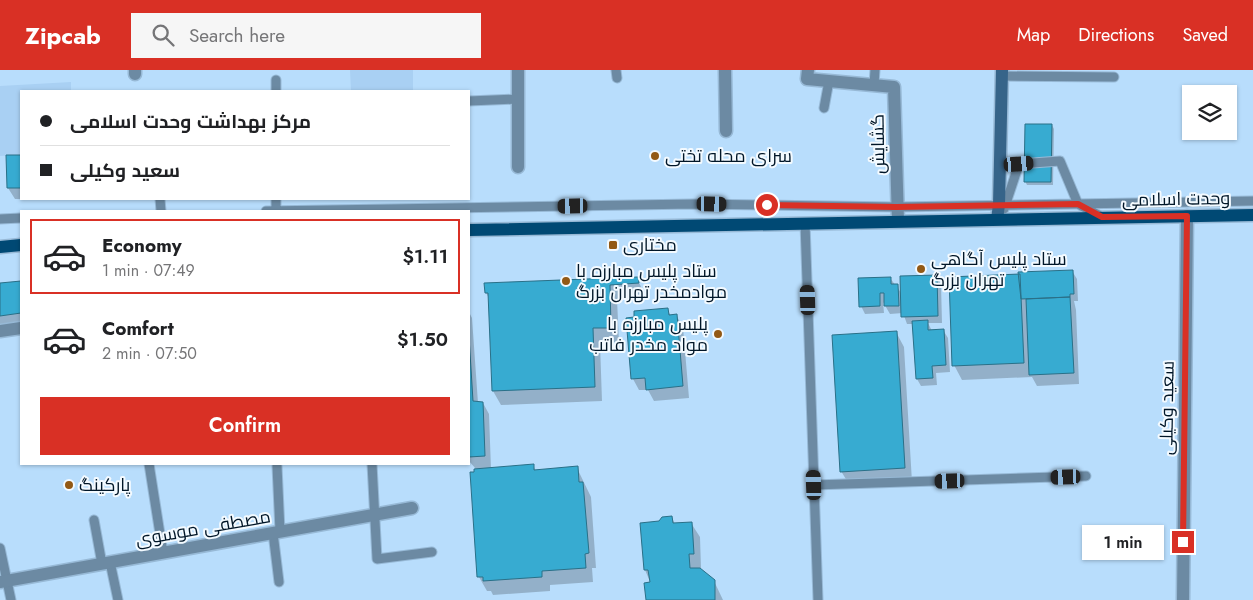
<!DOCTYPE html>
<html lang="en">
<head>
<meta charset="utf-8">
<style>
  :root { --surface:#fff; --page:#f6f6f6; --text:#202124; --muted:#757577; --line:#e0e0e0; --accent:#d93025 }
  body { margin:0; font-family:Jost,Cairo,sans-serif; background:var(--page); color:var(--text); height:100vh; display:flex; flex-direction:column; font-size:19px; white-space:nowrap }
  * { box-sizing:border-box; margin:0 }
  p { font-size:16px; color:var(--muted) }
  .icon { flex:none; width:28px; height:28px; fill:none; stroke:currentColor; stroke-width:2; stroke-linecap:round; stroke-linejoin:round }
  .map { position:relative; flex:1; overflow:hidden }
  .side { position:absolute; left:20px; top:140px; width:450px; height:255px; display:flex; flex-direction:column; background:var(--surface); border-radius:0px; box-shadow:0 1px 4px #0004 }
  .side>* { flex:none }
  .hud { position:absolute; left:20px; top:20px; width:450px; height:110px; border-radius:0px; box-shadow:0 1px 4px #0004; display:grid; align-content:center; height:110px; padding:0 20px; background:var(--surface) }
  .fabs { position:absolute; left:1182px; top:15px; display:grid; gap:10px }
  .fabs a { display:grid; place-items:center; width:55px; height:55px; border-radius:0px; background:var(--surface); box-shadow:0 1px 4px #0004; font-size:25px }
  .end { position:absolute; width:22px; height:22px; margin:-11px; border:6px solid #d93025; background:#fff; box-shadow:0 0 0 2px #fff }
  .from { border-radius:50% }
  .bubble { position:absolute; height:35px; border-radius:0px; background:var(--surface); box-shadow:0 1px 4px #0004; font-size:16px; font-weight:600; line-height:35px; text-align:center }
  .car { position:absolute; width:15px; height:30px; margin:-15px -8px; border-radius:6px; box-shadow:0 0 4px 1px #0007; background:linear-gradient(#222 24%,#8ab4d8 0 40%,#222 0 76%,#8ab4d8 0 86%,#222 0) }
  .hud b { display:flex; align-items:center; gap:18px; height:48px; font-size:19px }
  .hud b+b { border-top:1px solid var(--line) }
  .hud i { width:12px; height:12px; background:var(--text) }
  ul { padding:9px 0 0; list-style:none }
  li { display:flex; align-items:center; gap:15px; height:75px; margin:0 10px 8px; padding:0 10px; border:2px solid transparent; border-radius:0px }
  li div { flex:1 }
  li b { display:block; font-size:19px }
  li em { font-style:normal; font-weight:600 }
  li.current { border-color:var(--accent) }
  li>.icon { width:45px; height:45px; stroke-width:1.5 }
  .action { display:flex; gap:10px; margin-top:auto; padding:10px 20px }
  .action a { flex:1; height:58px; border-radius:0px; background:var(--accent); color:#fff; font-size:20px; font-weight:600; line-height:58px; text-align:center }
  header { display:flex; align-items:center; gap:30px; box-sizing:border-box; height:70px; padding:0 25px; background:var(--accent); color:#fff }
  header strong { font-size:24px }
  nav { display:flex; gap:28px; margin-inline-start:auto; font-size:18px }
  .search { width:350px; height:45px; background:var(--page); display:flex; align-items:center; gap:12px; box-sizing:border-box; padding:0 18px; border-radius:0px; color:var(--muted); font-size:19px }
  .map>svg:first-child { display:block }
</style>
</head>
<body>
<header>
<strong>Zipcab</strong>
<div class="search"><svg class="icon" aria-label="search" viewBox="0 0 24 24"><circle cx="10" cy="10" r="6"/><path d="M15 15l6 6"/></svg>Search here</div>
<nav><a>Map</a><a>Directions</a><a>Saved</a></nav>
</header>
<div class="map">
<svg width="1253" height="530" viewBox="0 0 1253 530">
  <rect width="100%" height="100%" fill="#b8ddfc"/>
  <!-- built -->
  <path fill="#a9d0f3" d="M350 0H413V21H351Z
    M71 12V21H21V85L0 86V16Z"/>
  <!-- shadow -->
  <path fill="#0003" d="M1052 55 1054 59 1053 115H1027L1025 111Z
    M21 86V129H34H15L8 118 7 87Z
    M1072 201 1077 209 1078 231H1074L1076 240 1079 314 1037 316 1032 307 962 310 954 295 950 208Z
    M936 206 941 214 942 253H928L932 261 943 260 948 268 950 302 936 303 937 315 921 316 917 309 913 254H907L903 243 890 244 883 232 884 243 865 244 861 236 890 208 902 224Z
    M637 208 646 228 617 229 619 272 600 273 602 331 501 335 493 321 489 228 486 223Z
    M21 212V255L0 258V214Z
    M667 239 671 246 676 245 683 257 689 328 654 331 648 320H639L633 309Z
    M469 242 472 248 478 333H483L489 344 491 399 533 395 536 401 577 398 591 427 596 498H592L593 512 550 515V521L493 525 491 521H487L479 507 475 398 469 391Z
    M896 262 904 277 912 412 850 416 841 401Z
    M672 448 675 454 691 453 700 467 701 498H699L714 511 723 530H647L651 514 645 500 660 452Z"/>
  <!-- building -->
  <path fill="#37abd1" stroke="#2a7088" d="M1025 54H1052L1051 112H1024Z
    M6 85H21V118H7Z
    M1073 200 1074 224H1070V227L1021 229 1018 202Z
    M1020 204 1024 293 952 296 949 207Z
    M937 205 938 246 901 247 900 206Z
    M638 207 639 213 610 215 611 258H593L595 317 492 321 488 223H485L484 213Z
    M891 207V214H898L899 236H884V223H880V236L859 237 858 208Z
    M21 211V243L0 246V213Z
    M1070 227 1074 303 1029 305 1026 229Z
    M668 238 669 245 677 244 683 316 646 320 645 308 631 309 626 248 634 247V241Z
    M928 250V260L944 259 946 295 932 296 933 308 916 309 912 251Z
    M897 261 905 398 840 402 832 265Z
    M469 267 473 331 483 332 485 386 469 387Z
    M534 394V400L578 396 579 412H583L589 483 585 484 586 498 542 501V507L483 511V507H477L470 402H474V399Z
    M672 446 673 453 692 452 694 484H689L690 498H700L715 510V530H646L644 513 650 512 648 500H644L640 453 659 451 662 447Z"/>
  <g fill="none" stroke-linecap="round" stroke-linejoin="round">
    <!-- lane casing -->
    <g stroke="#97b9d6" stroke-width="11">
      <path id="lane" d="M616 0 617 8
        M1002 6 1114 7
        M874 15 875 0
        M276 21V10
        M469 31 518 29
        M824 38 829 11
        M160 129 161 141
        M1004 139 1019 94 1060 91 1078 134 1102 147
        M266 141 693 134 896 137 1253 131
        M276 141V129
        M0 149 21 148
        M805 153 818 530
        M149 394 163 483
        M372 394 377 489 432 482
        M277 396 280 461
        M814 415 1086 406
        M94 450 102 494
        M273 463 279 512
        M0 478 11 530
        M110 492 118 530"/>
    </g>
    <!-- street casing -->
    <g stroke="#97b9d6" stroke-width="15">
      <path id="street" d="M725 0 726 61
        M808 0 807 9 894 17 898 151
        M135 4V0
        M518 97V0
        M0 261 21 258
        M0 512 412 438
        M1183 530 1187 146"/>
    </g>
    <!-- secondary casing -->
    <g stroke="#97b9d6" stroke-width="15">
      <path id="secondary" d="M997 149 999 135 1002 0"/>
    </g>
    <!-- primary casing -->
    <g stroke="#97b9d6" stroke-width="15">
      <path id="primary" d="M469 160 1253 145
        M0 177 21 175"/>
    </g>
    <!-- lane -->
    <use href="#lane" stroke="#6c8aa3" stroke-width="9"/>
    <!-- street -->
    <use href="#street" stroke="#6c8aa3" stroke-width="12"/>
    <!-- secondary -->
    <use href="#secondary" stroke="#366489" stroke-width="12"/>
    <!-- primary -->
    <use href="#primary" stroke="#004974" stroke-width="12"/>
  </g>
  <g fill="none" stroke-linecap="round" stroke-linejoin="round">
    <!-- route -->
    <path stroke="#d93025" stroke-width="6" d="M767 135 896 137 1078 134 1102 147 1187 146 1183 472"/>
  </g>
  <!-- markers -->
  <g fill="#925915" stroke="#f3faff" stroke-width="2">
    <circle cx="655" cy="86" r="5"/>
    <rect x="608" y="170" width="10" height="10" rx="2.5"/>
    <circle cx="921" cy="199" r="5"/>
    <circle cx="566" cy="211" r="5"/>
    <circle cx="718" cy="264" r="5"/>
    <circle cx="69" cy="415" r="5"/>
  </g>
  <g text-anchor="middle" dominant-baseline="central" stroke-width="4" stroke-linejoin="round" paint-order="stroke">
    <!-- street labels -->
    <g font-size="18" fill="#001628" stroke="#f3faff">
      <text transform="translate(878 74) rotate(-91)">گشایش</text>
      <text transform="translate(1176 129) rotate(-1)">وحدت اسلامی</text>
      <text transform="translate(1167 338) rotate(-89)">سعید وکیلی</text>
      <text transform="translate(203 458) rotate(-10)">مصطفی موسوی</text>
    </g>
    <!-- poi labels -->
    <g font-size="18" fill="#001628" stroke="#f3faff" text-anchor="start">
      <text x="665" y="86">سرای محله تختی</text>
      <text x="623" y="175">مختاری</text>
      <text x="931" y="189">ستاد پلیس آگاهی<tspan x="931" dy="21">تهران بزرگ</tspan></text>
      <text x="576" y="201">ستاد پلیس مبارزه با<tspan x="576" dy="21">موادمخدر تهران بزرگ</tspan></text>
      <text x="708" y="254" text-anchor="end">پلیس مبارزه با<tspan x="708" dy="21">مواد مخدر فاتب</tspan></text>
      <text x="79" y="415">پارکینگ</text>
    </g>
  </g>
</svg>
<div class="fabs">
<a><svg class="icon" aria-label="layers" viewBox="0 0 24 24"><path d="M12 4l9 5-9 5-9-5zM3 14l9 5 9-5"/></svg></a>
</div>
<i class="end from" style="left:767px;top:135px"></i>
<i class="end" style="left:1183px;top:472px"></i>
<div class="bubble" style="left:1082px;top:455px;width:82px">1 min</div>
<i class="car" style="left:1019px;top:94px;rotate:86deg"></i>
<i class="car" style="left:712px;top:134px;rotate:91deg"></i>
<i class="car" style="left:573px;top:136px;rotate:269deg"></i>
<i class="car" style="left:808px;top:230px;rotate:358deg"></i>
<i class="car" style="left:1066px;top:407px;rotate:268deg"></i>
<i class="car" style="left:950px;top:411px;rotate:268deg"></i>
<i class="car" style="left:814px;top:415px;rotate:358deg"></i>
<div class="hud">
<b><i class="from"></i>مرکز بهداشت وحدت اسلامی</b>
<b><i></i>سعید وکیلی</b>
</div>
<section class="side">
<ul>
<li class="current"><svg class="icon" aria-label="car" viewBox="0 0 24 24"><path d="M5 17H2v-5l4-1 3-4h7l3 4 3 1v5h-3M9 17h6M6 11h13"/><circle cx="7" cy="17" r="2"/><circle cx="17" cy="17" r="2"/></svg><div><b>Economy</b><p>1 min · 07:49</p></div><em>$1.11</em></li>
<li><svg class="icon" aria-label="car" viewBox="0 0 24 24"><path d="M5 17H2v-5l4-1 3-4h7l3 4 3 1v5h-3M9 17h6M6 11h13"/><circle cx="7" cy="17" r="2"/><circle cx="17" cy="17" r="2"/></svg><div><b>Comfort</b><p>2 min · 07:50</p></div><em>$1.50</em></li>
</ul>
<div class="action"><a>Confirm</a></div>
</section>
</div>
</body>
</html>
